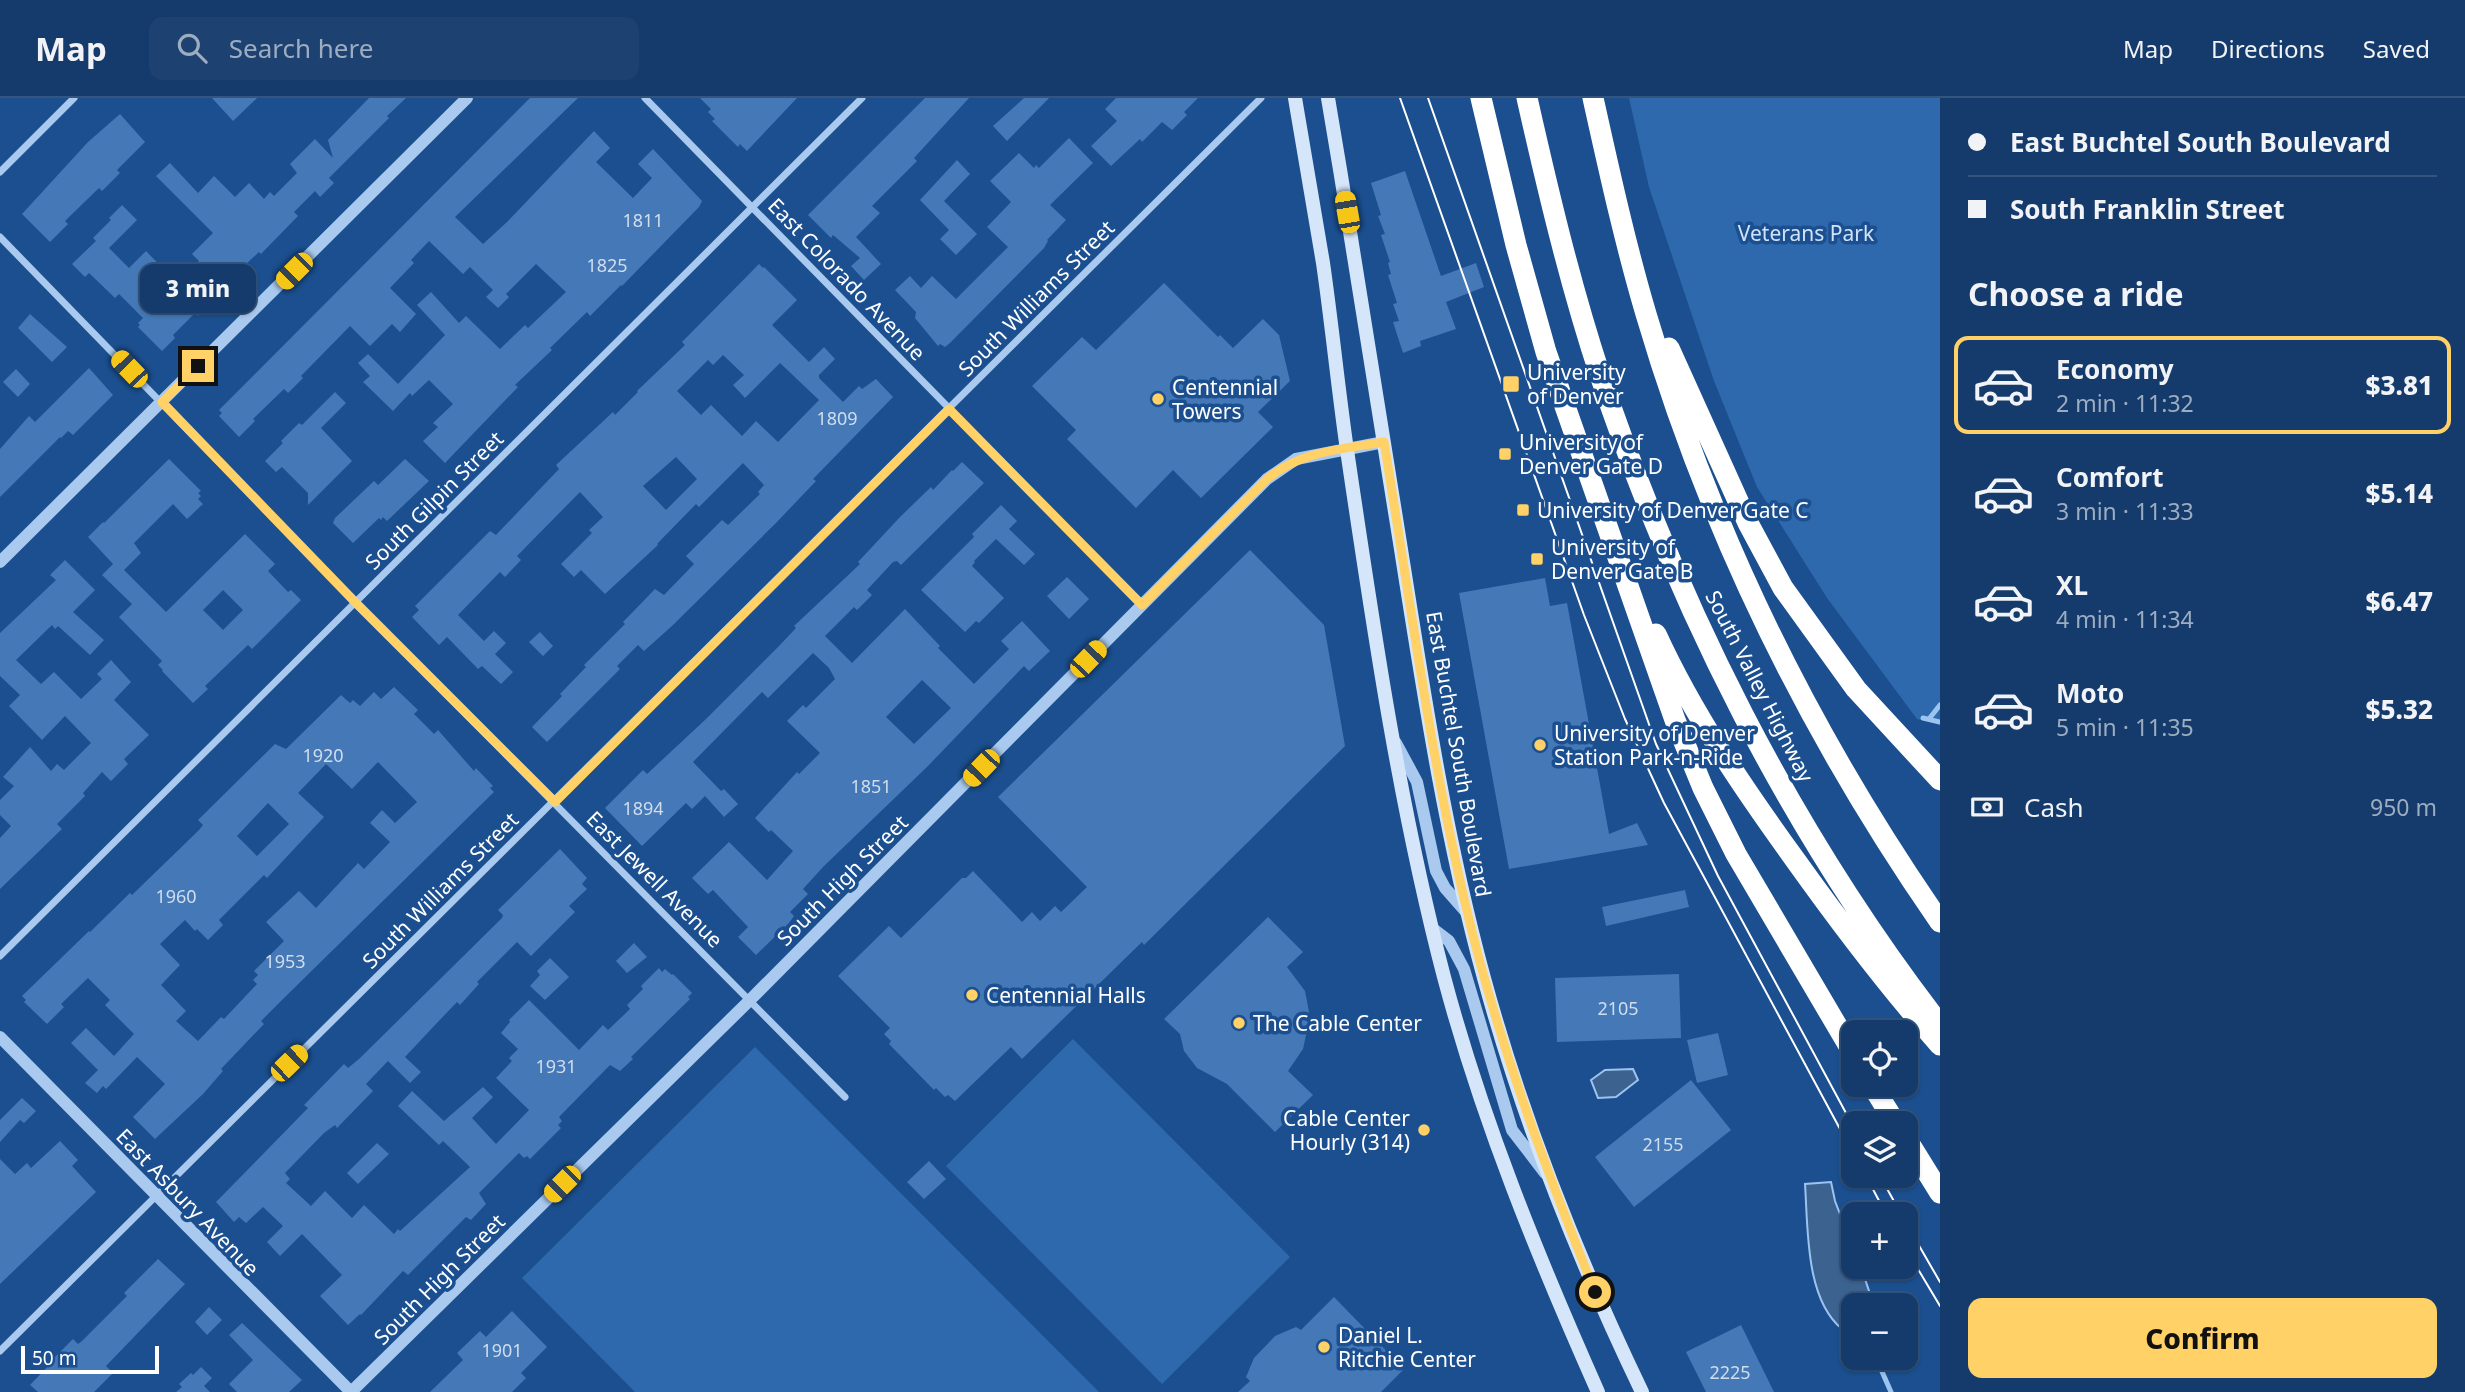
<!DOCTYPE html>
<html lang="en">
<head>
<meta charset="utf-8">
<style>
  :root { --surface:#143b6b; --page:#1d4271; --text:#f1f3f6; --muted:#9dadc1; --line:#33557e; --accent:#ffd166 }
  body { margin:0; font-family:"Noto Sans",sans-serif; background:var(--page); color:var(--text); height:100vh; display:flex; flex-direction:column; font-size:26px; white-space:nowrap }
  * { box-sizing:border-box; margin:0 }
  p { font-size:23px; color:var(--muted) }
  .icon { flex:none; width:38px; height:38px; fill:none; stroke:currentColor; stroke-width:2; stroke-linecap:round; stroke-linejoin:round }
  .map { position:relative; flex:1; overflow:hidden }
  .side { display:flex; flex-direction:column; background:var(--surface); width:525px }
  .side>* { flex:none }
  .hud { display:grid; align-content:center; height:154px; padding:0 28px; background:var(--surface) }
  .fabs { position:absolute; left:1841px; top:922px; display:grid; gap:14px }
  .fabs a { display:grid; place-items:center; width:77px; height:77px; border-radius:14px; background:var(--surface); box-shadow:0 2px 5px #0004,0 0 0 2px var(--line); font-size:35px }
  .scale { position:absolute; left:21px; bottom:18px; width:138px; box-sizing:border-box; padding-left:7px; border:4px solid #fff; border-top:0; font-size:19px; line-height:24px; white-space:nowrap; color:#fff; -webkit-text-stroke:5px #1b4f8f; paint-order:stroke }
  .end { position:absolute; width:32px; height:32px; margin:-16px; border:9px solid #ffd166; background:#111; box-shadow:0 0 0 4px #111 }
  .from { border-radius:50% }
  .bubble { position:absolute; height:49px; border-radius:14px; background:var(--surface); box-shadow:0 2px 5px #0004,0 0 0 2px var(--line); font-size:23px; font-weight:800; line-height:49px; text-align:center }
  .car { position:absolute; width:21px; height:42px; margin:-21px -10px; border-radius:9px; box-shadow:0 0 5px 2px #0007; background:linear-gradient(#f5c518 24%,#345 0 40%,#f5c518 0 76%,#345 0 86%,#f5c518 0) }
  .hud b { display:flex; align-items:center; gap:24px; height:66px; font-size:26px }
  .hud b+b { border-top:2px solid var(--line) }
  .hud i { width:18px; height:18px; background:var(--text) }
  ul { padding:0; list-style:none }
  li { display:flex; align-items:center; gap:21px; height:98px; margin:0 14px 10px; padding:0 14px; border:4px solid transparent; border-radius:14px }
  li div { flex:1 }
  li b { display:block; font-size:26px }
  li em { font-style:normal; font-weight:800 }
  li.on { border-color:var(--accent) }
  li>.icon { width:63px; height:63px; stroke-width:1.5 }
  h2 { padding:0 28px; font-size:32px; line-height:84px }
  .pay { display:flex; align-items:center; gap:18px; height:77px; padding:0 28px; font-size:26px }
  .pay p { margin-inline-start:auto }
  .action { display:flex; gap:14px; margin-top:auto; padding:14px 28px }
  .action a { flex:1; height:80px; border-radius:14px; background:var(--accent); color:#111; font-size:28px; font-weight:800; line-height:80px; text-align:center }
  header { display:flex; align-items:center; gap:42px; box-sizing:border-box; height:98px; padding:0 35px; background:var(--surface); border-bottom:2px solid var(--line) }
  header strong { font-size:33px }
  nav { display:flex; gap:38px; margin-inline-start:auto; font-size:24px }
  .search { width:490px; height:63px; background:var(--page); display:flex; align-items:center; gap:18px; box-sizing:border-box; padding:0 24px; border-radius:14px; color:var(--muted); font-size:26px }
  main { display:flex; flex:1; min-height:0 }
  .map>svg:first-child { display:block }
</style>
</head>
<body>
<header>
<strong>Map</strong>
<div class="search"><svg class="icon" aria-label="search" viewBox="0 0 24 24"><circle cx="10" cy="10" r="6"/><path d="M15 15l6 6"/></svg>Search here</div>
<nav><a>Map</a><a>Directions</a><a>Saved</a></nav>
</header>
<main>
<div class="map">
<svg width="1940" height="1294" viewBox="0 0 1940 1294">
  <rect width="100%" height="100%" fill="#1b4f8f"/>
  <!-- green -->
  <path fill="#2e69ad" d="M1629 0H1940V627L1917 621 1827 500 1757 389 1714 283 1649 89Z
    M1073 941 1290 1159 1162 1286 946 1068Z
    M755 949 1099 1294H635L522 1180Z"/>
  <!-- water -->
  <path fill="#3c6290" stroke="#9cc4f0" stroke-width="2" d="M1633 971 1638 982 1616 999 1598 1000 1591 982 1605 972Z
    M1831 1084 1835 1103 1853 1150V1169H1861L1869 1193 1870 1207 1853 1208V1230L1842 1231C1805 1201 1808 1129 1805 1086Z"/>
  <g fill="none" stroke-linecap="round" stroke-linejoin="round">
    <!-- stream -->
    <path stroke="#9cc4f0" stroke-width="5" d="M1923 620 1940 624
      M1929 621 1940 607
      M1876 1260 1891 1294"/>
  </g>
  <!-- building -->
  <path fill="#4478b7" fill-rule="evenodd" d="M212 0H257L233 23Z
    M369 0H406L387 18 389 20 329 80 334 85 320 99 315 93 294 114 298 118 261 156 259 154 208 202 211 205 198 218 195 215 173 237 175 240 162 253 138 229 140 227 138 225 143 220 119 196 115 200 89 175 85 179 72 166 96 143 93 140 111 122 109 120 122 107 137 122 109 150 129 170 146 153 177 185 199 163 192 156 213 135 156 78 170 65 198 95 214 78 235 99 249 85 264 101 270 94 274 98 297 75 290 66 315 41 333 60 328 42Z
    M530 0H578L455 119 483 146 507 124 594 33 610 50 596 64 633 100 652 80 638 66 653 51 702 103 699 109 622 188 621 187 590 218 587 214 550 250 552 252 515 287 518 289 445 365 423 343 438 329 433 325 453 306 429 282 412 298 410 295 393 313 363 284 370 278 358 265 368 256 398 286 445 237 417 207 431 194 459 225 466 218 500 251 525 227 528 230 566 194 536 166 506 196 509 199 498 210 486 199 493 192 470 169 463 176 429 143 411 162 414 165 390 190 416 216 400 234 392 226 370 248 350 228 301 278 303 280 288 295 284 291 253 321 255 323 239 339 219 318 222 315 219 312Z
    M700 0H797L747 53 740 46 738 49 712 23 715 21 708 14 711 11Z
    M925 0H969L914 60 917 63 872 108 880 115 856 139 881 166 864 182 851 168 860 160 833 137 831 140 808 117Z
    M1024 0H1049L1007 43 993 28Z
    M1116 0H1198L1184 14 1187 17 1172 32 1162 24 1142 44 1140 41 1111 68 1091 48 1117 23 1105 11Z
    M120 16 145 44 117 72 120 75 102 93 99 90 65 123 68 126 50 144 22 116 88 44Z
    M1069 40 1093 65 1050 107 1066 122 1047 142 1048 143 1044 150 950 245 945 249 940 246 938 248 915 220 916 214 895 192 910 178 921 190 932 178 956 201 1008 149 987 129 1011 104 990 83 1019 55 1034 70 1036 67 1039 70Z
    M957 62 970 76 944 103 977 136 956 157 940 141 949 132 920 102Z
    M1405 73 1441 178 1476 165 1484 189 1446 204 1456 231 1420 243 1421 248 1403 255 1393 224 1399 223 1393 206 1397 205 1388 177 1391 176 1388 165 1390 164 1381 137 1385 136 1378 118 1381 117 1371 85Z
    M759 166 763 170 764 169 797 202 772 227 809 264 824 249 835 261 819 277V280L843 304 859 288 862 291 876 281 893 299 816 378 813 381 816 383 776 425 673 527 644 553 638 547 617 568 620 571 547 644 532 629 562 598 560 596 586 569 584 567 625 526 623 524 655 491 664 497 694 466 686 458 722 422 728 427 760 396 758 394 764 387 743 365 699 409 696 406 657 446 658 447 605 496 581 472 574 479 561 466 592 435 589 432 603 419 580 394 517 458 521 462 505 479 500 474 458 517 484 543 494 533 506 545 495 556 513 574 501 586 482 568 478 571 447 539 439 547 412 519 419 512 415 508 490 433 496 437 559 371 556 367 613 314 615 317 638 294 637 293 685 247 682 244ZM723 257 744 277 733 287 745 300 780 265 819 302 778 344 756 323 742 338 711 307 701 317 677 293 708 262 713 267ZM676 359 697 381 666 412 643 388Z
    M1164 185 1218 239 1220 237 1233 250 1263 221 1279 237 1290 283 1258 314 1273 329 1201 400 1173 372 1136 410 1067 341 1076 332 1032 288 1082 239 1096 252Z
    M30 216 67 249 52 264 18 230Z
    M89 270 113 297 73 337 68 333 61 340 60 339 0 399V351L29 318 35 324Z
    M16 271 30 286 18 299 3 284Z
    M335 294 346 305 321 330 352 363 308 407V395L282 369 276 374 265 363 283 345 281 343 299 325 302 327Z
    M169 361 201 393 198 395 201 398 198 401 203 406 187 421 173 406 134 445 141 455 124 472 166 514 245 436 275 466 268 473 288 494 291 492 301 502 252 551 248 547 205 588 208 591 193 605 162 573 163 572 158 567 162 563 119 519 132 506 102 477 113 466 88 439 103 424 104 425ZM223 492 243 512 223 532 203 512Z
    M405 361 429 383 387 423 383 419 381 422 379 420 353 445 333 425 335 420 374 383 378 387Z
    M962 364 984 385 901 467 897 463 893 464 867 492 872 497 857 512 854 509 825 538 852 565 905 511 940 548 938 550 974 586 1009 551 1001 543 1022 523 1050 553 1029 573 1024 568 928 668 824 768 803 791 808 796 790 814 794 818 789 825 756 857 738 839 748 829 713 792 708 796 692 780 729 744 767 782 793 753 771 732 769 734 755 720 797 674 799 676 820 655 787 623 803 607 806 610 835 581 829 570 813 555 768 600 762 594 693 664 721 693 724 691 738 706 724 719 705 698 692 711 686 705 642 748 605 710 643 672 647 676 706 621 779 548 796 530 794 528 860 466 858 464 900 419 931 389 933 392 952 372 953 373ZM922 582 951 610 914 646 886 619Z
    M1001 407 1017 423 1009 431 1035 456 1024 467 996 441 974 463 975 464 972 468 1004 500 979 525 976 523 965 534 921 492 974 439 972 436Z
    M1250 452 1324 527 1345 648 1144 847 1142 844 1022 961 1011 949 955 1003 948 997 945 999 936 990 934 992 889 946 891 943 884 936 890 930 838 878 889 828 901 840 962 780H966L973 773 1022 824 1032 814 1040 823 1055 808 1061 814 1087 789 998 699Z
    M65 462 95 492 73 514 104 542 90 557 58 528 55 531 52 527 16 562 41 586 54 574 81 601 102 581 97 576 111 562 131 584 114 602 149 637 124 661 128 666 111 683 102 674 83 695 85 698 57 726 62 731 0 791V740L11 728 0 717V702L14 688 3 679 30 649 51 673 57 666 64 672 91 645 65 618 42 642 9 608 20 597 0 578V535L56 482 50 477Z
    M1067 479 1089 501 1069 521 1047 498Z
    M1545 480 1550 508 1567 505 1609 736 1637 725 1648 747 1509 771 1459 495Z
    M540 534 553 548 543 558 529 544Z
    M394 589 418 612 414 616 434 636 438 632 474 673 476 670 493 688 490 690 494 694 283 901 261 923 264 926 221 971 223 973 203 996 155 1041 133 1019 165 986 137 959 106 991 103 988 97 995 85 985 98 972 71 945 86 930 114 958 134 936 105 907 110 902 88 880 61 906 64 909 47 926 24 904 26 902 22 898 89 833 90 834 130 795 132 797 199 732 203 727 198 722 275 646 286 651 341 597 350 605 353 602 360 608 374 594 381 601ZM378 664 417 704 395 725 382 712 370 725 390 744 364 771 358 765 316 810 299 793 266 824 284 843 254 873 258 877 253 882 257 886 224 921 221 919 198 943 176 923 186 913 161 887 180 867 160 846 185 822 195 833 197 831 208 842 223 827 219 822 264 777 267 780 294 751 324 719 298 695 326 666 352 691ZM268 705 289 726 257 758 237 738Z
    M560 751 587 780 582 786 587 791 569 808 575 814 531 858 517 844 477 884 479 886 460 907 457 904 435 927 405 959 421 974 410 985 388 963 366 986 373 993 337 1030 335 1027 324 1035 285 1075 290 1081 286 1085 311 1108 325 1093 352 1120 364 1107 394 1136 398 1131 400 1133 470 1069 443 1043 439 1047 398 1008 412 993 444 1023 483 989 493 999 472 1020 496 1046 529 1012 496 980 512 963 509 960 518 951 501 935 510 924 509 922 529 902 579 952 603 927 608 932 630 911 627 907 643 891 641 888 659 870 662 874 665 871 672 877 673 876 692 895 688 899 690 901 631 959 633 961 620 973 610 967 559 1019 562 1023 558 1027 561 1030 530 1061 527 1058 524 1060 519 1055 479 1095 486 1106 471 1122 466 1119 408 1177 403 1173 361 1217 360 1216 348 1227 320 1198 342 1177 302 1136 280 1158 267 1144 283 1128 263 1109 246 1125 239 1119 234 1124 216 1104 308 1010 304 1007 344 966 348 970 359 961 502 820 503 817 498 812Z
    M1685 792 1689 809 1606 828 1602 809Z
    M1268 819 1303 854 1287 869 1305 893 1310 919 1303 951 1288 973 1313 997 1275 1034 1227 986 1197 970 1184 953 1180 936 1164 921Z
    M634 845 647 859 627 875 616 863Z
    M550 860 569 879 545 902 530 888 540 877 537 873Z
    M1679 876 1681 940 1557 944 1555 880Z
    M1718 935 1728 977 1697 985 1687 942Z
    M1691 982 1731 1032 1634 1109 1595 1059Z
    M22 1000 36 1013 24 1025 20 1022 0 1044V1022Z
    M60 1043 78 1062 72 1068 96 1094 0 1186V1061L15 1076 27 1065 31 1070Z
    M377 1045 389 1056 358 1086 347 1075Z
    M929 1063 946 1081 924 1101 907 1084Z
    M158 1161 185 1186 106 1268 113 1275 94 1294H38L30 1287 55 1261 54 1260 73 1241 78 1246 82 1243 127 1198 124 1195Z
    M1334 1199 1404 1271 1381 1294H1238L1250 1283 1246 1279 1254 1260 1275 1238 1296 1229 1301 1232Z
    M209 1209 222 1222 207 1237 195 1224Z
    M512 1213 547 1249 521 1275 526 1280 512 1294H430L463 1262 457 1255 480 1233 486 1239Z
    M242 1225 302 1282 289 1294H237L229 1286 253 1262 229 1237Z
    M1741 1227 1774 1294H1706L1686 1254Z
    M201 1269 212 1280 204 1288 210 1294H176L182 1289 179 1286 191 1275 193 1277Z"/>
  <g fill="none" stroke-linecap="round" stroke-linejoin="round">
    <!-- minor -->
    <path stroke="#a9c9ee" stroke-width="7" d="M645 0 1142 507
      M0 74 74 0
      M0 139 356 505 845 999
      M0 858 862 0
      M0 1253 1261 0"/>
    <!-- tertiary -->
    <path stroke="#a9c9ee" stroke-width="12" d="M0 464 467 0
      M1396 645 1417 684 1436 773 1445 790 1467 815
      M1432 830 1449 843 1464 871 1512 1032 1545 1075
      M0 939 351 1294
      M351 1294 750 902 1267 381 1296 361 1384 344"/>
    <!-- secondary -->
    <path stroke="#d6e6fa" stroke-width="14" d="M1295 0C1304 55 1314 110 1323 165 1332 227 1338 290 1347 352 1373 528 1399 707 1444 879 1482 1022 1538 1159 1598 1294
      M1328 0C1353 148 1377 296 1400 445 1423 591 1445 737 1484 880 1523 1023 1578 1161 1642 1294"/>
    <!-- motorway -->
    <path stroke="#fff" stroke-width="21" d="M1481 0 1516 147 1546 254 1675 622 1703 690 1736 756 1853 955
      M1527 0C1548 93 1570 186 1600 277 1678 509 1790 733 1940 927
      M1593 0C1609 72 1625 145 1646 216 1710 434 1811 638 1940 824
      M1669 250 1748 425 1783 490 1856 591 1940 682
      M1656 536C1693 617 1744 691 1796 763 1841 826 1888 888 1940 947
      M1872 987 1896 1026
      M1906 1040 1940 1095"/>
    <!-- tram -->
    <path stroke="#fff" stroke-width="2" d="M1400 0 1584 517 1625 621 1664 705 1853 1055
      M1428 0 1656 646 1718 778 1853 1028
      M1866 1078 1886 1116
      M1880 1078 1901 1116
      M1906 1125 1940 1184
      M1906 1151 1940 1208"/>
  </g>
  <g fill="none" stroke-linecap="round" stroke-linejoin="round">
    <!-- route -->
    <path stroke="#ffd166" stroke-width="9" d="M198 268 162 304 356 505 555 704 949 311 1142 507 1267 381C1300 353 1343 351 1384 344 1410 500 1430 658 1467 813 1498 944 1545 1069 1595 1194"/>
  </g>
  <!-- markers -->
  <g fill="#ffd166" stroke="#1b4f8f" stroke-width="2.5">
    <rect x="1502" y="277" width="18" height="18" rx="3.5"/>
    <circle cx="1158" cy="301" r="7"/>
    <rect x="1498" y="349" width="14" height="14" rx="3.5"/>
    <rect x="1516" y="405" width="14" height="14" rx="3.5"/>
    <rect x="1530" y="454" width="14" height="14" rx="3.5"/>
    <circle cx="1540" cy="647" r="7"/>
    <circle cx="972" cy="897" r="7"/>
    <circle cx="1239" cy="925" r="7"/>
    <circle cx="1424" cy="1032" r="7"/>
    <circle cx="1324" cy="1249" r="7"/>
  </g>
  <g text-anchor="middle" dominant-baseline="central" stroke-width="7" stroke-linejoin="round" paint-order="stroke">
    <!-- number labels -->
    <g font-size="18" fill="#d0dded">
      <text x="643" y="122">1811</text>
      <text x="607" y="167">1825</text>
      <text x="837" y="320">1809</text>
      <text x="323" y="657">1920</text>
      <text x="871" y="688">1851</text>
      <text x="643" y="710">1894</text>
      <text x="176" y="798">1960</text>
      <text x="285" y="863">1953</text>
      <text x="1618" y="910">2105</text>
      <text x="556" y="968">1931</text>
      <text x="1663" y="1046">2155</text>
      <text x="502" y="1252">1901</text>
      <text x="1730" y="1274">2225</text>
    </g>
    <!-- park labels -->
    <g font-size="21" fill="#cfe3fa" stroke="#1b4f8f">
      <text x="1806" y="135">Veterans Park</text>
    </g>
    <!-- street labels -->
    <g font-size="21" fill="#fff" stroke="#1b4f8f">
      <text transform="translate(847 181) rotate(46)">East Colorado Avenue</text>
      <text transform="translate(1036 200) rotate(-45)">South Williams Street</text>
      <text transform="translate(434 402) rotate(-45)">South Gilpin Street</text>
      <text transform="translate(1760 588) rotate(63)">South Valley Highway</text>
      <text transform="translate(1459 656) rotate(80)">East Buchtel South Boulevard</text>
      <text transform="translate(655 781) rotate(45)">East Jewell Avenue</text>
      <text transform="translate(842 782) rotate(-45)">South High Street</text>
      <text transform="translate(440 792) rotate(-45)">South Williams Street</text>
      <text transform="translate(188 1104) rotate(46)">East Asbury Avenue</text>
      <text transform="translate(439 1181) rotate(-45)">South High Street</text>
    </g>
    <!-- poi labels -->
    <g font-size="21" fill="#fff" stroke="#1b4f8f" text-anchor="start">
      <text x="1527" y="274">University<tspan x="1527" dy="24">of Denver</tspan></text>
      <text x="1172" y="289">Centennial<tspan x="1172" dy="24">Towers</tspan></text>
      <text x="1519" y="344">University of<tspan x="1519" dy="24">Denver Gate D</tspan></text>
      <text x="1537" y="412">University of Denver Gate C</text>
      <text x="1551" y="449">University of<tspan x="1551" dy="24">Denver Gate B</tspan></text>
      <text x="1554" y="635">University of Denver<tspan x="1554" dy="24">Station Park-n-Ride</tspan></text>
      <text x="986" y="897">Centennial Halls</text>
      <text x="1253" y="925">The Cable Center</text>
      <text x="1410" y="1020" text-anchor="end">Cable Center<tspan x="1410" dy="24">Hourly (314)</tspan></text>
      <text x="1338" y="1237">Daniel L.<tspan x="1338" dy="24">Ritchie Center</tspan></text>
    </g>
  </g>
</svg>
<div class="fabs">
<a><svg class="icon" aria-label="locate" viewBox="0 0 24 24"><circle cx="12" cy="12" r="6"/><path d="M12 2v4M12 18v4M2 12h4M18 12h4"/></svg></a>
<a><svg class="icon" aria-label="layers" viewBox="0 0 24 24"><path d="M12 4l9 5-9 5-9-5zM3 14l9 5 9-5"/></svg></a>
<a>+</a>
<a>−</a>
</div>
<div class="scale">50 m</div>
<i class="end from" style="left:1595px;top:1194px"></i>
<i class="end" style="left:198px;top:268px"></i>
<div class="bubble" style="left:140px;top:166px;width:116px">3 min</div>
<i class="car" style="left:1347px;top:114px;rotate:350deg"></i>
<i class="car" style="left:294px;top:173px;rotate:225deg"></i>
<i class="car" style="left:129px;top:271px;rotate:316deg"></i>
<i class="car" style="left:1088px;top:561px;rotate:44deg"></i>
<i class="car" style="left:981px;top:670px;rotate:224deg"></i>
<i class="car" style="left:289px;top:965px;rotate:46deg"></i>
<i class="car" style="left:562px;top:1086px;rotate:225deg"></i>
</div>
<section class="side">
<div class="hud">
<b><i class="from"></i>East Buchtel South Boulevard</b>
<b><i></i>South Franklin Street</b>
</div>
<h2>Choose a ride</h2>
<ul>
<li class="on"><svg class="icon" aria-label="car" viewBox="0 0 24 24"><path d="M5 17H2v-5l4-1 3-4h7l3 4 3 1v5h-3M9 17h6M6 11h13"/><circle cx="7" cy="17" r="2"/><circle cx="17" cy="17" r="2"/></svg><div><b>Economy</b><p>2 min · 11:32</p></div><em>$3.81</em></li>
<li><svg class="icon" aria-label="car" viewBox="0 0 24 24"><path d="M5 17H2v-5l4-1 3-4h7l3 4 3 1v5h-3M9 17h6M6 11h13"/><circle cx="7" cy="17" r="2"/><circle cx="17" cy="17" r="2"/></svg><div><b>Comfort</b><p>3 min · 11:33</p></div><em>$5.14</em></li>
<li><svg class="icon" aria-label="car" viewBox="0 0 24 24"><path d="M5 17H2v-5l4-1 3-4h7l3 4 3 1v5h-3M9 17h6M6 11h13"/><circle cx="7" cy="17" r="2"/><circle cx="17" cy="17" r="2"/></svg><div><b>XL</b><p>4 min · 11:34</p></div><em>$6.47</em></li>
<li><svg class="icon" aria-label="car" viewBox="0 0 24 24"><path d="M5 17H2v-5l4-1 3-4h7l3 4 3 1v5h-3M9 17h6M6 11h13"/><circle cx="7" cy="17" r="2"/><circle cx="17" cy="17" r="2"/></svg><div><b>Moto</b><p>5 min · 11:35</p></div><em>$5.32</em></li>
</ul>
<div class="pay"><svg class="icon" aria-label="cash" viewBox="0 0 24 24"><path d="M3 7h18v10H3z"/><circle cx="12" cy="12" r="2"/></svg>Cash<p>950 m</p></div>
<div class="action"><a>Confirm</a></div>
</section>
</main>
</body>
</html>
